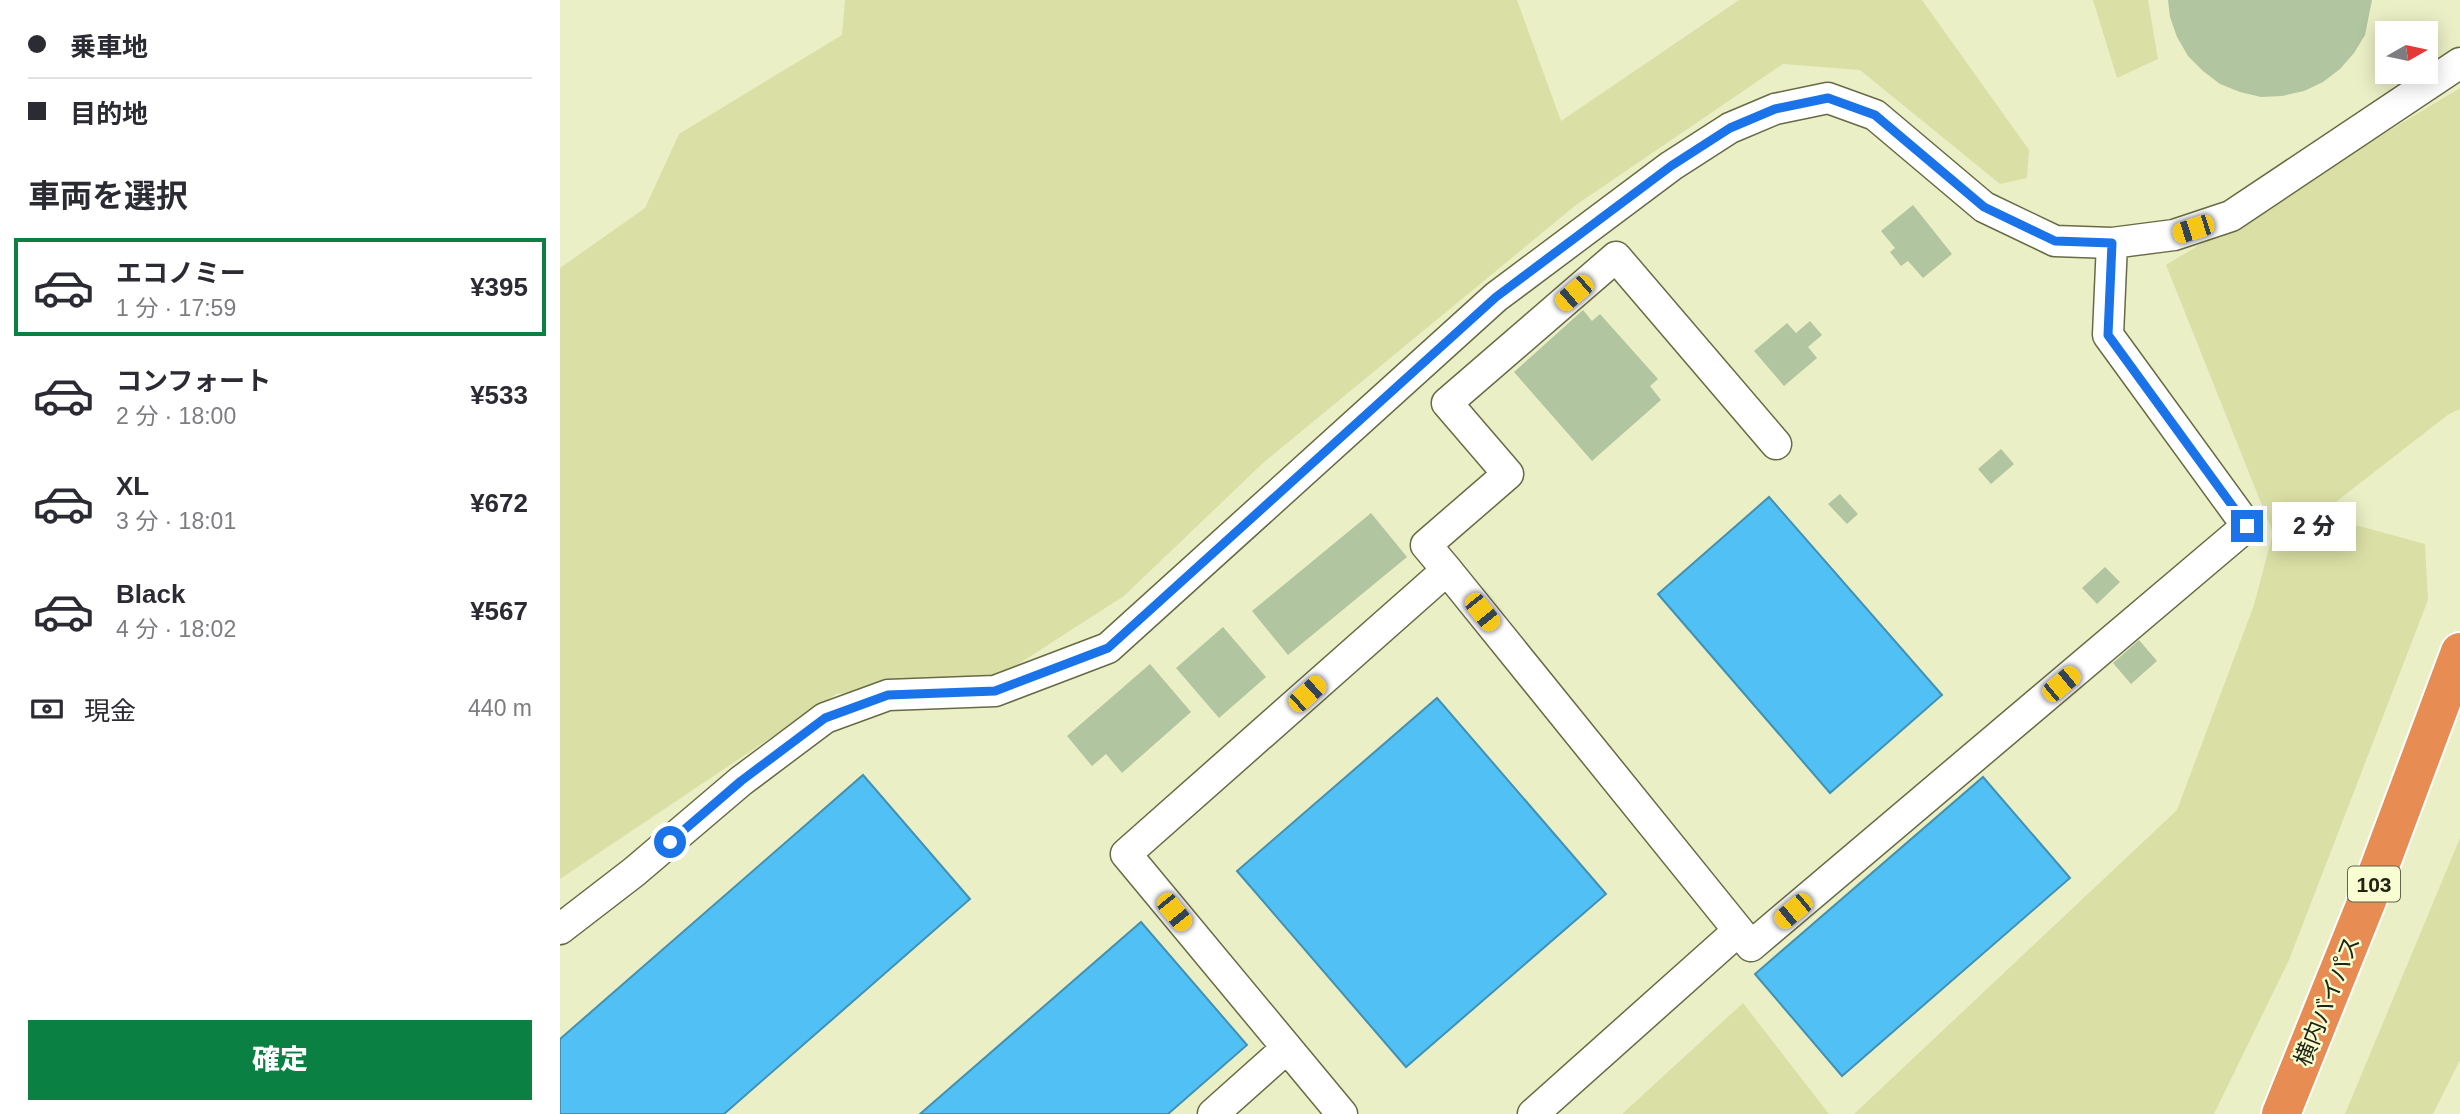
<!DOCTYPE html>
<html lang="ja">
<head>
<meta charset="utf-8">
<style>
  :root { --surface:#fff; --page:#f7f7f7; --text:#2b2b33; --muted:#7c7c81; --line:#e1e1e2; --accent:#0b8043 }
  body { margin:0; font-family:Helvetica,"Noto Sans JP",sans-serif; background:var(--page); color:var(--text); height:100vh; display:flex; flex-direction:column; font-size:26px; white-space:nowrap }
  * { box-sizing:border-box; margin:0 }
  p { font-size:23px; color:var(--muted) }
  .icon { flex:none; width:38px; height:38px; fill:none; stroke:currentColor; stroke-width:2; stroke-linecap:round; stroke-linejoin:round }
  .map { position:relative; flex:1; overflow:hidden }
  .side { display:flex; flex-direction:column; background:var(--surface); width:560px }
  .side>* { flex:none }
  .banner { display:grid; align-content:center; height:154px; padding:0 28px; background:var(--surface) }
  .needle { width:46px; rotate:81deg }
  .fabs { position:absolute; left:1815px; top:21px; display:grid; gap:14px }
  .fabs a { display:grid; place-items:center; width:63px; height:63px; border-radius:0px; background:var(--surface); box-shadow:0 4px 18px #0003; font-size:35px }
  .end { position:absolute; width:32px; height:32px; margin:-16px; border:9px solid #1a73e8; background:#fff; box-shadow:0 0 0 4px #fff }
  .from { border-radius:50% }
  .bubble { position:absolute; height:49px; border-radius:0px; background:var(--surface); box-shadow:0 4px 18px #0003; font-size:23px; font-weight:800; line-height:49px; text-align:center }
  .car { position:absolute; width:21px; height:42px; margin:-21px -10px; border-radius:9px; box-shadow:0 0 5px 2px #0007; background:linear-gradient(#f5c518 24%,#345 0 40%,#f5c518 0 76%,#345 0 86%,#f5c518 0) }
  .banner b { display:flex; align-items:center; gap:24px; height:66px; font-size:26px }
  .banner b+b { border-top:2px solid var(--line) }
  .banner i { width:18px; height:18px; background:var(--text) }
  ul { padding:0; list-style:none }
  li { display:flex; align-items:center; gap:21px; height:98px; margin:0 14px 10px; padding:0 14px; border:4px solid transparent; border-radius:0px }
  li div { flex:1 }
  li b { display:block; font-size:26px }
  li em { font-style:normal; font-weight:800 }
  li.current { border-color:var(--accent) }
  li>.icon { width:63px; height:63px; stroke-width:1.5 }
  h2 { padding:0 28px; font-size:32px; line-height:84px }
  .pay { display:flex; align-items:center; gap:18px; height:77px; padding:0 28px; font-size:26px }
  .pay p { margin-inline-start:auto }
  .cta { display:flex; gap:14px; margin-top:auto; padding:14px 28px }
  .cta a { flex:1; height:80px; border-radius:0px; background:var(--accent); color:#fff; font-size:28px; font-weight:800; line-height:80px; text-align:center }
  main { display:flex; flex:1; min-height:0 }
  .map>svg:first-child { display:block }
</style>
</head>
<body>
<main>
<section class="side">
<div class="banner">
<b><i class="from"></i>乗車地</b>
<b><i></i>目的地</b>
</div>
<h2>車両を選択</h2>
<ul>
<li class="current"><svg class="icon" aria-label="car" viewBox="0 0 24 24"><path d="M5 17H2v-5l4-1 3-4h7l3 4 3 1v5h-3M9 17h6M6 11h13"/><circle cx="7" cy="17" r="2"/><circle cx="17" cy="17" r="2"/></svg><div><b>エコノミー</b><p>1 分 · 17:59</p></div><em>¥395</em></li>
<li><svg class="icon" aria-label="car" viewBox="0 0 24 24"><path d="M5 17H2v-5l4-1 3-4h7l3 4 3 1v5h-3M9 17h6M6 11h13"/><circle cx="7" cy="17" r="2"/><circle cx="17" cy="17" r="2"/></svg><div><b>コンフォート</b><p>2 分 · 18:00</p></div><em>¥533</em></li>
<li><svg class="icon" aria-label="car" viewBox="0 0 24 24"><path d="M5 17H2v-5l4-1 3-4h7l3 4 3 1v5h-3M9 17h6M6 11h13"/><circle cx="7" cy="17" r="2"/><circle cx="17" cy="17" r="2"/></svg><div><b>XL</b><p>3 分 · 18:01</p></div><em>¥672</em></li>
<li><svg class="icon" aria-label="car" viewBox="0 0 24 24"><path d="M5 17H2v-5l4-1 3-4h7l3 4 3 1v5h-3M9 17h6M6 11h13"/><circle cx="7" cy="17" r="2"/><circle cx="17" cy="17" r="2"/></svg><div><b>Black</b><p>4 分 · 18:02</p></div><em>¥567</em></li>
</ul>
<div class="pay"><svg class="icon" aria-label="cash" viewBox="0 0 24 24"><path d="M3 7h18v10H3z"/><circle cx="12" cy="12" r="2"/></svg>現金<p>440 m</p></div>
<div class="cta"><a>確定</a></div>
</section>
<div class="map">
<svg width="1900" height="1114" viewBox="0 0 1900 1114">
  <rect width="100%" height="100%" fill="#ebefc5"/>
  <!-- green -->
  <path fill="#dae0a5" d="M285 0H957L1001 121 1179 0H1362L1469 150 1467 178 1440 184 1300 70 1223 64 1016 205 703 463 564 596 443 674 276 694 0 879V268L85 208 119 134 282 35Z
    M1533 0H1588L1598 59 1557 78Z
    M1900 88V409L1889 414 1759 515 1865 544 1868 600 1729 960 1654 1114H1294L1617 810 1694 605 1713 533 1606 265Z
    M1900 838V1060L1873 1114H1785Z
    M1183 1003 1269 1114H1062Z"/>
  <!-- water -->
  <path fill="#50c0f5" stroke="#4291b2" stroke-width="2" d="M1209 497 1382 695 1270 793 1098 594Z
    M877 698 1046 894 846 1067 677 871Z
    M303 775 410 899 164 1114H0V1039Z
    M1423 777 1510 878 1282 1076 1195 974Z
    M581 922 687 1045 608 1114H360Z"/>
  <!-- building -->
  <path fill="#b0c5a0" d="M1608 0H1812L1805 35 1794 53 1780 69 1763 82 1744 91 1722 96 1701 97 1680 92 1660 84 1643 71 1628 56 1617 37 1610 17Z
    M1353 205 1392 254 1363 278 1348 261 1341 266 1330 252 1335 248 1321 231Z
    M1023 310 1032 321 1040 314 1098 379 1090 386 1101 400 1032 461 954 372Z
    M1250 321 1262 335 1248 347 1257 358 1224 386 1194 351 1227 323 1236 333Z
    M1441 449 1454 464 1431 484 1418 469Z
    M1280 494 1298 514 1287 524 1268 504Z
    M811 513 847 557 728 655 692 611Z
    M1545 567 1560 582 1537 604 1522 588Z
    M663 627 706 677 659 718 616 668Z
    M1579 640 1597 661 1571 684 1553 663Z
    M590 664 631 712 562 773 546 754 532 766 507 736Z"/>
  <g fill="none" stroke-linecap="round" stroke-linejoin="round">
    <!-- minor casing -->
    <g stroke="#676a44" stroke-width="33">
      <path id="minor" d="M887 570 866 545 948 474 887 403 1056 257 1216 444
        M0 929 74 872 181 781 265 718 328 695 435 691 548 648 936 297 1111 166 1170 128 1215 109 1268 98 1315 115 1424 207 1495 241 1552 243 1614 235 1671 216 1900 63
        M653 1114 727 1048
        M782 1114 566 854 887 570 1191 946 1687 526 1548 335 1552 243
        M973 1114 1178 931"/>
    </g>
    <!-- highway casing -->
    <g stroke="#fff" stroke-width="42">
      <path id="highway" d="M1721 1114 1806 903 1900 652"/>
    </g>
    <!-- minor -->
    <use href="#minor" stroke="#fff" stroke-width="30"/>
    <!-- highway -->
    <use href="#highway" stroke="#e78d53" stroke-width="38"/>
  </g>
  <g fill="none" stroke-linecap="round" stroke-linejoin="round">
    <!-- route -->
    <path stroke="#1a73e8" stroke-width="9" d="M110 842 181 781 265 718 328 695 435 691 548 648 936 297 1111 166 1170 128 1215 109 1268 98 1315 115 1424 207 1495 241 1552 243 1548 335 1687 526"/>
  </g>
  <g text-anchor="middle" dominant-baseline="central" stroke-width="5" stroke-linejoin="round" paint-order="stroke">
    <!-- shield labels -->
    <rect fill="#f8fdd2" stroke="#62654d" stroke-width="2" x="1788" y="866.5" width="52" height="35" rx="5"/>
    <g font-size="21" font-weight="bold" fill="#222414">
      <text x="1814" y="884">103</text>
    </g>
    <!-- street labels -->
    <g font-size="23" fill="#222414" stroke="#f8fdd2">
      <text transform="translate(1767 1001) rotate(-68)">横内バイパス</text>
    </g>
  </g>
</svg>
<div class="fabs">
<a><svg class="needle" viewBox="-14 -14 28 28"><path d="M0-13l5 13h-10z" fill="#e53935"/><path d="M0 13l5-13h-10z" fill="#7c7c81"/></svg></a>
</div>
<i class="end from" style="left:110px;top:842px"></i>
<i class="end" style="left:1687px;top:526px"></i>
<div class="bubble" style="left:1712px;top:502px;width:84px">2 分</div>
<i class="car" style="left:1633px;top:229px;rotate:252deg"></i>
<i class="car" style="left:1014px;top:293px;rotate:229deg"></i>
<i class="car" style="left:922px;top:612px;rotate:141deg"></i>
<i class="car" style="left:1501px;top:684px;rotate:50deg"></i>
<i class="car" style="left:747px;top:694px;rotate:48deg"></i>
<i class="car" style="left:1233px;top:911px;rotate:230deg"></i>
<i class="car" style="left:614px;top:912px;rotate:141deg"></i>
</div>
</main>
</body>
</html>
